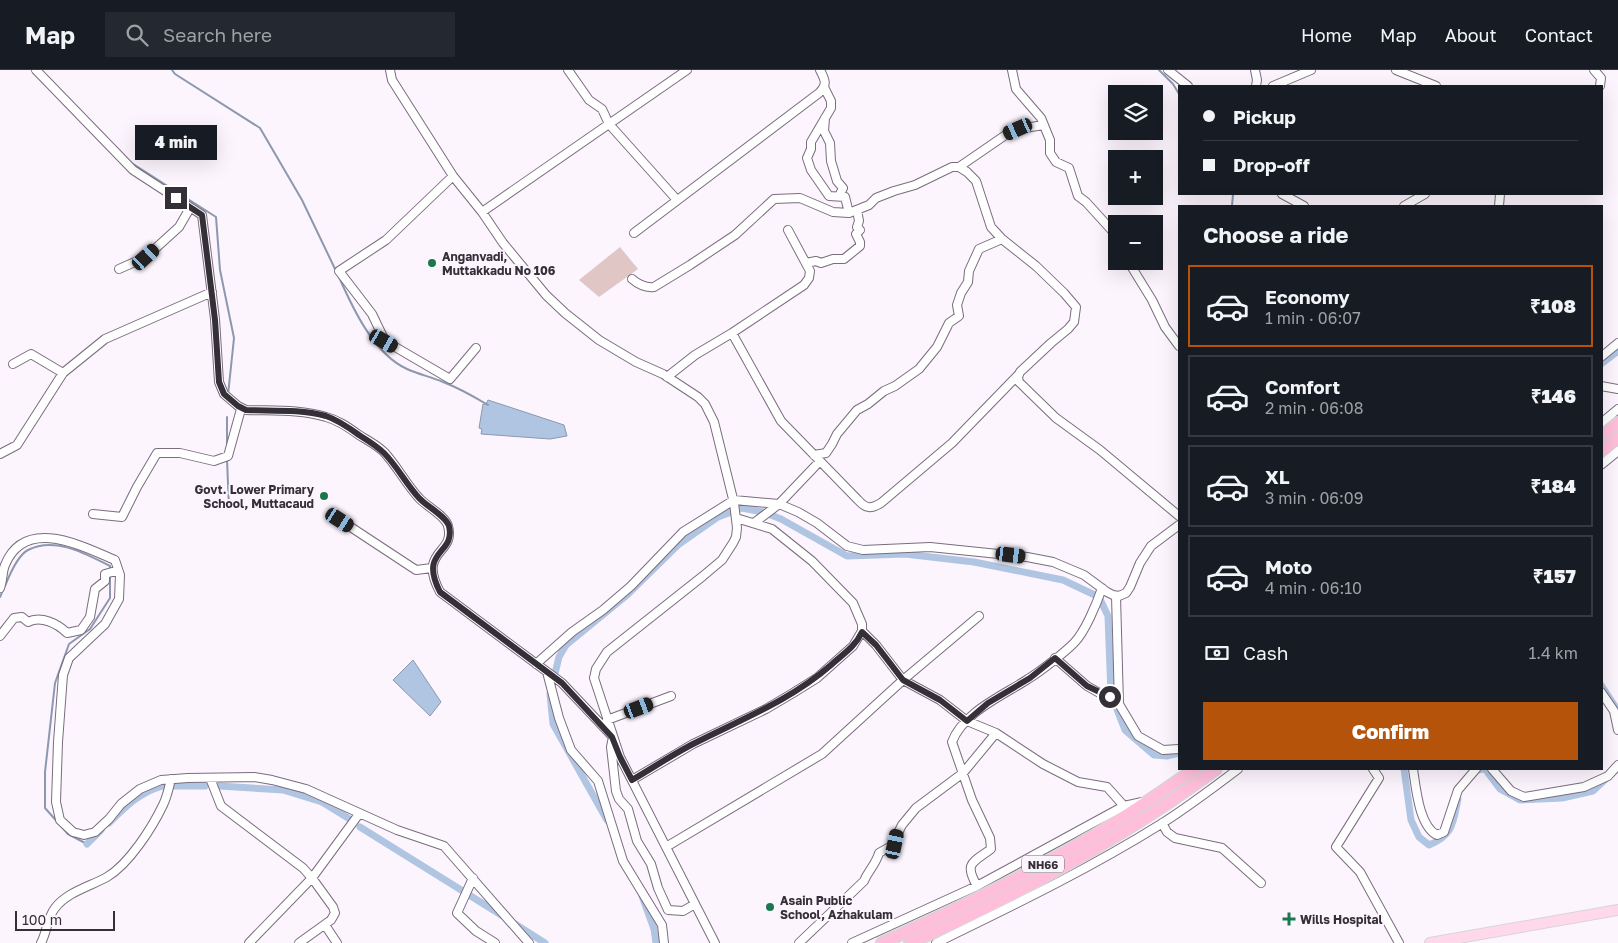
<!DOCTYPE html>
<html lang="en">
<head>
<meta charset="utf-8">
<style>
  :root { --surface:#171b24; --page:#242831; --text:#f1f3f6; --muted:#9ea1a6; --line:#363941; --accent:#b45309 }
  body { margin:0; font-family:"Golos Text",sans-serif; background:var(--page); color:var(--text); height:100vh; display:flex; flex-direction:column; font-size:19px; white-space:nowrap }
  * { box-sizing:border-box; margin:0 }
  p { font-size:16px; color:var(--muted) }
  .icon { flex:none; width:28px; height:28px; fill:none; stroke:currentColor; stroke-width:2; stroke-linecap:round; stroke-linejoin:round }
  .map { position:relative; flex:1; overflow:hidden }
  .sheet { position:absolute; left:1178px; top:135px; width:425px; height:565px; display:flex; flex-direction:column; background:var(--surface); border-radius:0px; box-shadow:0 5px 20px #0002 }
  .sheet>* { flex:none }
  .banner { position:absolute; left:1178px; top:15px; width:425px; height:110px; border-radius:0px; box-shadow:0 5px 20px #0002; display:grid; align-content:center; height:110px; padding:0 25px; background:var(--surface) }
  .fabs { position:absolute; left:1108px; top:15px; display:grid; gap:10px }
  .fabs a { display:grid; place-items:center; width:55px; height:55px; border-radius:0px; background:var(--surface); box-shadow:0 5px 20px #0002; font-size:25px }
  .scale { position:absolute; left:15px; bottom:12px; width:100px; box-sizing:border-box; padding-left:5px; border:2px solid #352f37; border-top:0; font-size:14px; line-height:18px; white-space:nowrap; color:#352f37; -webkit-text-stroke:4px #fcf5fe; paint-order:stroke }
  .end { position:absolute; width:22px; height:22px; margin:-11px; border:6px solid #352f37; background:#fff; box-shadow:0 0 0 2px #fff }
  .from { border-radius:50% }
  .bubble { position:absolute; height:35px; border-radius:0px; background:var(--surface); box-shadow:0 5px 20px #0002; font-size:16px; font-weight:800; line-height:35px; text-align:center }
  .car { position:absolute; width:15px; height:30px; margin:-15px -8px; border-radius:6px; box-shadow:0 0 4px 1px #0007; background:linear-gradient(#222 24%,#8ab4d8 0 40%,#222 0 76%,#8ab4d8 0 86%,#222 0) }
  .banner b { display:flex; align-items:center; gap:18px; height:48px; font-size:19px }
  .banner b+b { border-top:1px solid var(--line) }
  .banner i { width:12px; height:12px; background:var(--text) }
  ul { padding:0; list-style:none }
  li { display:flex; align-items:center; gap:15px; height:82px; margin:0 10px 8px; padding:0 15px; border:2px solid var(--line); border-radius:0px }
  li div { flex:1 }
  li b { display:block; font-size:19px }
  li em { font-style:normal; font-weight:800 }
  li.current { border-color:var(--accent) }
  li>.icon { width:45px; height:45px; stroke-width:1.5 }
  h2 { padding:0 25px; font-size:22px; line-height:60px }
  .pay { display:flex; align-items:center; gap:12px; height:55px; padding:0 25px; font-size:19px }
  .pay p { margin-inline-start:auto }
  .primary-button { display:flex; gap:10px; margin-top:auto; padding:10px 25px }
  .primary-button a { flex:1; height:58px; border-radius:0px; background:var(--accent); color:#fff; font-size:20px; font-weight:800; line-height:58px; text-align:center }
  header { display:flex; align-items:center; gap:30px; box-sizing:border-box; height:70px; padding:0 25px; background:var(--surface); border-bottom:1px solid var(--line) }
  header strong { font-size:24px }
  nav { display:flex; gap:28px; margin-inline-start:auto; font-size:18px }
  .search { width:350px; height:45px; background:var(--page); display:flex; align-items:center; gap:12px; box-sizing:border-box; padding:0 18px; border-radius:0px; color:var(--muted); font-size:19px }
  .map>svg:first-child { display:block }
</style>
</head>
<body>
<header>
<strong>Map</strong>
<div class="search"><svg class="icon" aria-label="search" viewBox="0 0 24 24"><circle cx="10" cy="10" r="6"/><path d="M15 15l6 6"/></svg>Search here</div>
<nav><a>Home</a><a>Map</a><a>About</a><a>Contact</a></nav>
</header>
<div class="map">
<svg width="1618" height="873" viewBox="0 0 1618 873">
  <rect width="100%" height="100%" fill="#fcf5fe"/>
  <!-- green -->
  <path fill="#e0c7c5" d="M620 177 638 199 599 227 579 210Z"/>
  <!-- water -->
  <path fill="#b0c5e1" stroke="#8b98ae" d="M488 330 564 355 567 366 550 369 481 364 482 359 479 358 483 334H486Z
    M413 590 441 632 430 646 393 610Z"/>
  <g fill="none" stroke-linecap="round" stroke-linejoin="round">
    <!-- stream -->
    <path stroke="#8b98ae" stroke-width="2" d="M172 0 175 4 260 58 302 130 336 201
      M1159 0 1173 14 1179 24
      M130 92 216 147 220 200 234 268 228 325
      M1232 136 1233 124
      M339 207C353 239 374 284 407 299 418 304 431 307 443 312 459 318 473 326 488 335
      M227 347V379
      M227 389 229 439
      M5 516C9 506 18 485 28 480 55 466 86 484 110 496V500
      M0 527 3 520
      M87 774 68 764 45 738V702L55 613 69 574 90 559 110 528V505"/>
    <!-- canal -->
    <path stroke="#b0c5e1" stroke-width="7" d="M1601 294 1618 281
      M1601 615 1618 641
      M1404 699 1411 750 1419 767 1429 775C1454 765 1453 752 1458 729
      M1472 705 1477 700 1485 699 1500 719 1520 730 1562 728 1593 721 1608 707
      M172 716H205
      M219 716 283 720 322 732 348 748
      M607 750 553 654 550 624 559 587 566 575 627 525 678 475 718 447 742 438 763 442 781 449 847 486 905 484 974 492 1063 510 1099 527 1108 546 1111 624 1125 660 1154 685 1167 686 1179 683
      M109 753C125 737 140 722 162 716
      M360 757 506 848
      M87 774 101 760
      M642 826 654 859 656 873
      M515 854 545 873"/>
    <!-- minor casing -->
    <g stroke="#7b6c7f" stroke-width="10">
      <path id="minor" d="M36 0 133 100 202 145 215 249 219 312 224 324 238 336 246 340C272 341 300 339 326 347 338 350 348 357 359 365 367 370 377 375 384 382 397 396 406 414 419 428 426 436 446 446 448 456 456 485 417 479 440 522L562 613 613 667 611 677 616 721 619 729 628 739 637 771 651 794 658 818 668 840 683 841 695 834
        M390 0 392 10 453 106 482 142 503 173 546 225 565 243 599 270 636 292 663 304 698 327 705 334 714 352 734 433 737 458 736 467 733 473 722 490 703 506 607 582 596 599 594 608 620 687 715 873
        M568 0 589 30 602 39 609 54 677 130
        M1012 0 1016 19 1041 48 1050 70V83L1056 92 1069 98 1078 126 1086 132 1116 165
        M1168 0 1188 16
        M1255 0 1257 10 1256 16
        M1396 0 1436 16
        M1594 0 1601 8 1600 16
        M1273 16 1311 0
        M824 17 831 31V38L811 72V79L807 88 811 100 829 126 845 127 849 143
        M825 48 824 61 830 73 831 91 837 111 843 118 839 126
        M959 97 1007 64 1018 59 1044 55
        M453 106 386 170 339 201 372 244 385 271 450 309 476 278
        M1282 124 1304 136
        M1404 136 1425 124
        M1499 136 1500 124
        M482 142 687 0
        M634 163 819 23C828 14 825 10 820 0
        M1128 191 1152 230 1165 257 1179 276
        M806 193 816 191 821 193 833 189H844L860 176V172L856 164 860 160 857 157 859 151 857 140
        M119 199 146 187 179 157 190 138
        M632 209C639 215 645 218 654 217L690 195 735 165 774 129 800 128 833 142 849 143 869 135 876 128 894 121 915 115 952 97H959L967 102 976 111 991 157 1002 169 1036 196 1064 223 1076 237 1074 252 1068 259 1051 273 1020 302 1018 307 1019 312 1056 348 1100 380 1179 446
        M732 263 781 351 858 430C866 439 871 439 881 433L952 373 1019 304
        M1601 287 1618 273
        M13 294 31 284 63 303
        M667 307 695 285 732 263 804 215 809 208 810 201 788 160
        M1601 316 1618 319
        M1601 353 1618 339
        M0 384 17 375 63 303 105 269 212 222
        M814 385 826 383 832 374 837 364 857 340 868 334 884 321 895 316 919 299 937 277 949 253 959 246 957 235 961 223 968 212 969 201 979 179 1002 169
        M1601 395 1618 381
        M93 444 122 447 137 417 157 383H180L214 391 228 386 241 339
        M340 450 416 500 432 498
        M754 453 779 434 820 391
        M0 518C3 510 2 502 5 495 25 446 82 476 115 490L120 505 119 529 105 554 69 588 63 605 58 672 56 732 60 750 73 762 84 765 95 762 109 749 121 734 140 719 161 710 188 708 254 707 272 710 306 719 397 760 444 776 529 873
        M1116 526 1119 634 1138 666 1163 680 1179 679
        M862 561 876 575 903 610 940 630 967 651 996 663 1043 694 1078 712 1107 717 1124 736
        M0 566 14 548 22 547 28 552C41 545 58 554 67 563L81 560 90 547 95 519 105 511V504L112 502H119
        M1055 588 1087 616 1119 634
        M536 594 572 562 603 540 631 516 683 462 734 430 779 434 798 442 817 453 847 476 863 480 930 477 1027 487 1053 492 1084 505 1107 522 1113 525 1119 526 1126 523 1130 517 1140 493 1151 476 1179 455
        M547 602 559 648 571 680 598 711 623 791 662 855 664 873
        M1601 622 1614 641 1618 660
        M607 650 671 626
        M1373 699 1379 708 1336 777 1360 802 1399 873
        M1413 699C1416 718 1419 756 1437 765L1444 762 1458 720 1476 699
        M1492 699 1511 721 1524 727 1584 717 1608 706 1618 695
        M210 708 221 736 303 798 312 808 333 837 335 843 331 850 299 873
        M632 710 693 674 766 639 793 623 817 608 853 576 862 561V554L853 533 812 491 772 459 736 448
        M1162 753 1167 762 1175 768 1222 778 1261 813
        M666 777 822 684 903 610 979 546
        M473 808 457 843 476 861 495 873
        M977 816C964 793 972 793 991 779L990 768 972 730 952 672C963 642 1004 625 1028 609 1041 601 1064 583 1074 573 1085 562 1097 533 1102 518
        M325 855 337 873
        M41 873C47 862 47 848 55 838 67 822 91 816 107 807 129 794 152 758 163 735 167 727 169 718 171 709
        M249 873 312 808 359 744
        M799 873 864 811C868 801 876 794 879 783L895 774 898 763 902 755 916 738 963 703 996 663
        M852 873 977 816 1124 736 1142 732
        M936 873C1012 836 1089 799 1161 754 1188 737 1213 718 1238 699"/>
    </g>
    <!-- major casing -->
    <g stroke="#d7d5d7" stroke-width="12">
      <path id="major" d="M1430 873 1618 840"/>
    </g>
    <!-- highway casing -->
    <g stroke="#d7d5d7" stroke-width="14">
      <path id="highway" d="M1601 366 1618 353
        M1601 382 1618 368
        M882 873C951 842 1020 809 1086 770 1124 749 1159 723 1195 699
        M910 873C1017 825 1122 769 1216 699"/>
    </g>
    <!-- minor -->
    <use href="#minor" stroke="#fff" stroke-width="8"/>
    <!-- major -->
    <use href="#major" stroke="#ffd9e9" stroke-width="10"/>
    <!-- highway -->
    <use href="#highway" stroke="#ffbfdb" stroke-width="11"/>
  </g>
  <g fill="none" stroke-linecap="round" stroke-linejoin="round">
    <!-- route -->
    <path stroke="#352f37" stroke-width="6" d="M176 128 202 145 215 250 219 312 224 324 238 336 246 340C272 341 300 339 326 346 338 350 348 357 359 365 367 370 377 376 384 383 397 396 406 414 419 428 426 436 446 446 449 456 456 485 418 479 440 522L562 613 612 667 620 687 632 710C653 698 673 684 695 673 742 649 791 630 831 595 843 584 855 577 862 562L876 575 903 610 940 630 967 651 988 633 1030 608 1055 588 1087 616 1110 627"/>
  </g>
  <!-- markers -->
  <g fill="#1b784e" stroke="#fcf5fe" stroke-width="2">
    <circle cx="432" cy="193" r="5"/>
    <circle cx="324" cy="426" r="5"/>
    <circle cx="770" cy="837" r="5"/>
    <path d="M1286.5 841.5h5v5h5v5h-5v5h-5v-5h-5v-5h5z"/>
  </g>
  <g text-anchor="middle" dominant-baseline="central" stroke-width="4" stroke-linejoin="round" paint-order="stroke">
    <!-- shield labels -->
    <rect fill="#fcf5fe" stroke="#716a73" stroke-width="1" x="1022" y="785.5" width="42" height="17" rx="4"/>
    <g font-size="11" font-weight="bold" fill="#352f37">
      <text x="1043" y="794">NH66</text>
    </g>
    <!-- poi labels -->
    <g font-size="12" font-weight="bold" fill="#352f37" stroke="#fcf5fe" text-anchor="start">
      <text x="442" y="186">Anganvadi,<tspan x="442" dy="14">Muttakkadu No 106</tspan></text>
      <text x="314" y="419" text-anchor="end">Govt. Lower Primary<tspan x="314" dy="14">School, Muttacaud</tspan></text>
      <text x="780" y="830">Asain Public<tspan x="780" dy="14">School, Azhakulam</tspan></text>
      <text x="1300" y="849">Wills Hospital</text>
    </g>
  </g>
</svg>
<div class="fabs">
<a><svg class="icon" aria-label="layers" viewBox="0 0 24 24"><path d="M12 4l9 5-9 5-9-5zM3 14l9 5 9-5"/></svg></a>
<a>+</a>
<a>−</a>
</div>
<div class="scale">100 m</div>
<i class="end from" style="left:1110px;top:627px"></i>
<i class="end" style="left:176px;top:128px"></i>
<div class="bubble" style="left:135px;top:55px;width:82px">4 min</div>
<i class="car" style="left:1018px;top:59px;rotate:246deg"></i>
<i class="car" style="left:146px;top:187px;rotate:48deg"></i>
<i class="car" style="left:384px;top:271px;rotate:120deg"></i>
<i class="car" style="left:340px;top:450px;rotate:123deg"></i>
<i class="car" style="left:1011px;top:485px;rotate:97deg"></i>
<i class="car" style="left:639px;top:638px;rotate:69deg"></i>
<i class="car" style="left:895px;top:774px;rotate:12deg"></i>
<div class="banner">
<b><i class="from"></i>Pickup</b>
<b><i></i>Drop-off</b>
</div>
<section class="sheet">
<h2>Choose a ride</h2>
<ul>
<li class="current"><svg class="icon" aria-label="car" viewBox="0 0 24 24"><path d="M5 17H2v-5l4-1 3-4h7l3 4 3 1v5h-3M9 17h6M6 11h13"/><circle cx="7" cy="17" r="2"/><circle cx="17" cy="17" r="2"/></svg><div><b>Economy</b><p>1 min · 06:07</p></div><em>₹108</em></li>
<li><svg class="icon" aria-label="car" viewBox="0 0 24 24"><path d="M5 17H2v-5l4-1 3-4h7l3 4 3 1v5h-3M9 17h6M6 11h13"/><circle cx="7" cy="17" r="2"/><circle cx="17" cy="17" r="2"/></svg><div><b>Comfort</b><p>2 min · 06:08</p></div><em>₹146</em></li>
<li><svg class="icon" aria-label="car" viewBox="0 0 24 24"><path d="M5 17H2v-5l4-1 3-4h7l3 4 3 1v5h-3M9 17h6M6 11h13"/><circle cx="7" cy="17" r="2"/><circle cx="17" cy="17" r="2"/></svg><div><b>XL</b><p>3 min · 06:09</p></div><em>₹184</em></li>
<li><svg class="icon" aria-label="car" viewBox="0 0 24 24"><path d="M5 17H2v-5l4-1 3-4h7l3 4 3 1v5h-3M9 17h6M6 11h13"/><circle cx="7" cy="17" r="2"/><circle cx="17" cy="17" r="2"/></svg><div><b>Moto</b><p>4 min · 06:10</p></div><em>₹157</em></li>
</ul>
<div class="pay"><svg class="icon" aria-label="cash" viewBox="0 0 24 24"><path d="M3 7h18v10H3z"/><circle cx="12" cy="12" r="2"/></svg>Cash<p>1.4 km</p></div>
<div class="primary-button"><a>Confirm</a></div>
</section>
</div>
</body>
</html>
